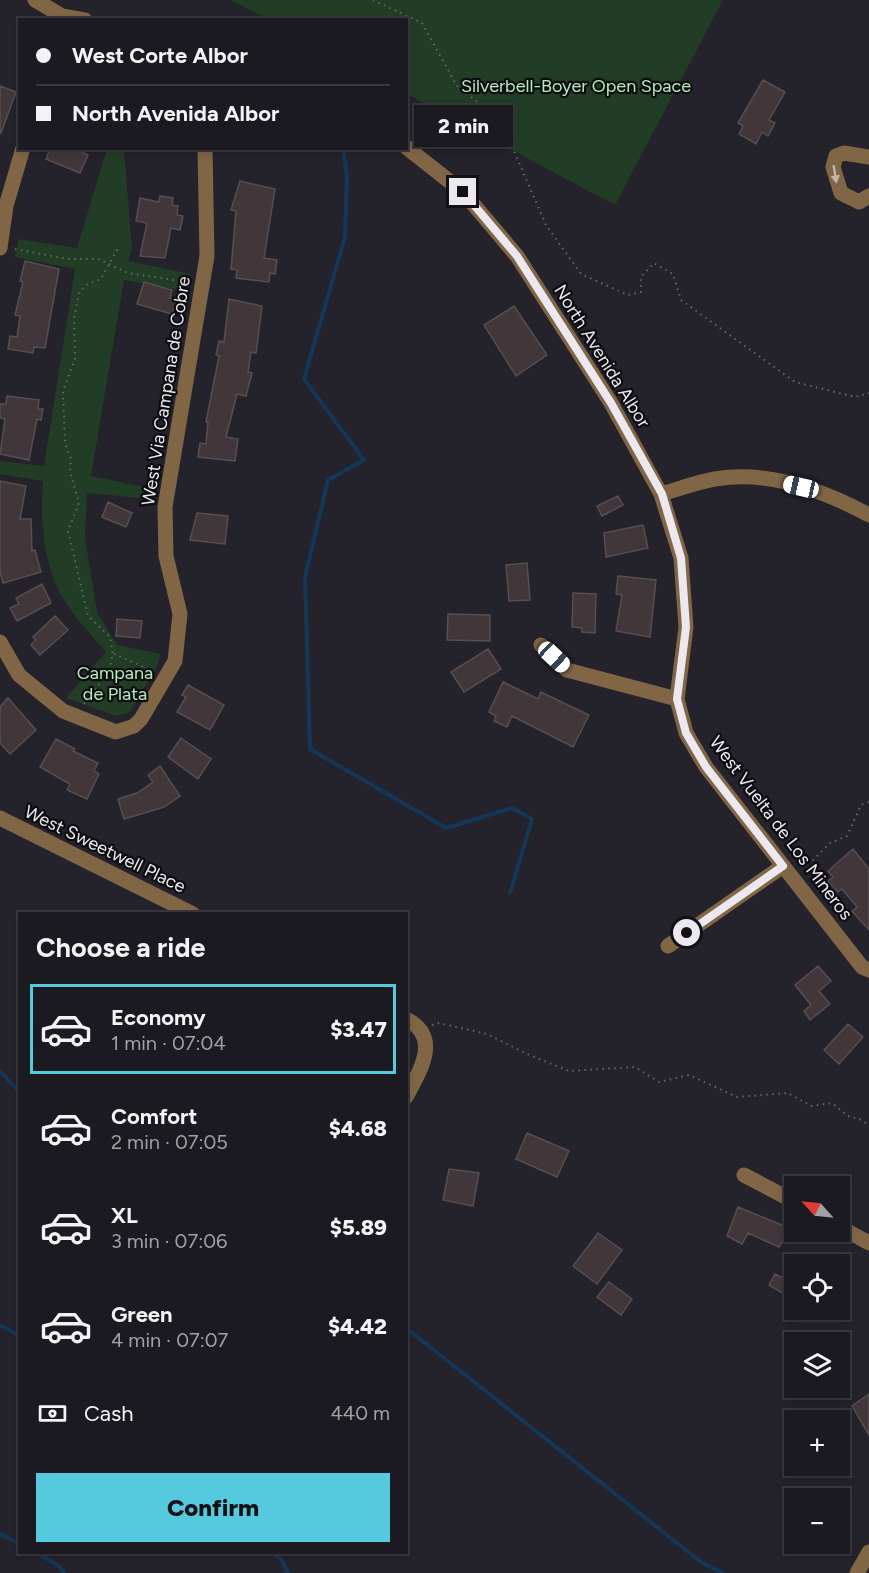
<!DOCTYPE html>
<html lang="en">
<head>
<meta charset="utf-8">
<style>
  :root { --surface:#1b1a20; --page:#242329; --text:#f1f3f6; --muted:#a0a1a5; --line:#39383e; --accent:#55cadf }
  body { margin:0; font-family:Figtree,sans-serif; background:var(--page); color:var(--text); height:100vh; display:flex; flex-direction:column; font-size:22px; white-space:nowrap }
  * { box-sizing:border-box; margin:0 }
  p { font-size:20px; color:var(--muted) }
  .icon { flex:none; width:33px; height:33px; fill:none; stroke:currentColor; stroke-width:2; stroke-linecap:round; stroke-linejoin:round }
  .map { position:relative; flex:1; overflow:hidden }
  .drawer { position:absolute; left:18px; top:912px; width:390px; height:642px; display:flex; flex-direction:column; background:var(--surface); border-radius:0px; box-shadow:0 3px 9px #0003,0 0 0 2px var(--line) }
  .drawer>* { flex:none }
  .guide { position:absolute; left:18px; top:18px; width:390px; height:132px; border-radius:0px; box-shadow:0 3px 9px #0003,0 0 0 2px var(--line); display:grid; align-content:center; height:132px; padding:0 18px; background:var(--surface) }
  .needle { width:39px; rotate:297deg }
  .buttons { position:absolute; left:784px; top:1176px; display:grid; gap:12px }
  .buttons a { display:grid; place-items:center; width:66px; height:66px; border-radius:0px; background:var(--surface); box-shadow:0 3px 9px #0003,0 0 0 2px var(--line); font-size:30px }
  .end { position:absolute; width:27px; height:27px; margin:-14px; border:8px solid #ebe9ef; background:#111; box-shadow:0 0 0 3px #111 }
  .from { border-radius:50% }
  .bubble { position:absolute; height:42px; border-radius:0px; background:var(--surface); box-shadow:0 3px 9px #0003,0 0 0 2px var(--line); font-size:20px; font-weight:800; line-height:42px; text-align:center }
  .car { position:absolute; width:18px; height:36px; margin:-18px -9px; border-radius:8px; box-shadow:0 0 4px 2px #0007; background:linear-gradient(#fff 24%,#345 0 40%,#fff 0 76%,#345 0 86%,#fff 0) }
  .guide b { display:flex; align-items:center; gap:21px; height:57px; font-size:22px }
  .guide b+b { border-top:2px solid var(--line) }
  .guide i { width:15px; height:15px; background:var(--text) }
  ul { padding:0; list-style:none }
  li { display:flex; align-items:center; gap:18px; height:90px; margin:0 12px 9px; padding:0 6px; border:3px solid transparent; border-radius:0px }
  li div { flex:1 }
  li b { display:block; font-size:22px }
  li em { font-style:normal; font-weight:800 }
  li.active { border-color:var(--accent) }
  li>.icon { width:54px; height:54px; stroke-width:1.5 }
  h2 { padding:0 18px; font-size:27px; line-height:72px }
  .pay { display:flex; align-items:center; gap:15px; height:66px; padding:0 18px; font-size:22px }
  .pay p { margin-inline-start:auto }
  .button { display:flex; gap:12px; margin-top:auto; padding:12px 18px }
  .button a { flex:1; height:69px; border-radius:0px; background:var(--accent); color:#111; font-size:24px; font-weight:800; line-height:69px; text-align:center }
  .map>svg:first-child { display:block }
</style>
</head>
<body>
<div class="map">
<svg width="869" height="1573" viewBox="0 0 869 1573">
  <rect width="100%" height="100%" fill="#24222a"/>
  <!-- green -->
  <path fill="#223d25" d="M230 0H723L615 205 407 94 406 20 267 19Z
    M107 149H124L132 250 128 261 191 274 187 291 124 280 91 476 154 489 150 499 87 493 85 538 97 612 117 645 161 654 156 668 130 712 116 716 66 698 106 652C93 637 79 622 68 606 43 571 40 522 43 481L0 474V461L44 466 75 269 15 257 19 239 77 248Z"/>
  <g fill="none" stroke-linecap="round" stroke-linejoin="round">
    <!-- stream -->
    <path stroke="#143757" stroke-width="4" d="M343 148 347 176 345 237 304 379 364 460 328 480 305 577 310 749 446 828 512 808 532 819 510 893
      M0 1071 20 1093
      M0 1325 20 1336
      M406 1328 701 1562 723 1573
      M0 1534 20 1544
      M34 1552 58 1565 64 1573
      M270 1552 281 1559 288 1573"/>
  </g>
  <!-- building -->
  <path fill="#41373b" stroke="#584d51" stroke-width="1.5" d="M763 80 785 92 769 120 775 123 768 136 762 132 756 144 739 134 743 126 738 123Z
    M0 86 16 92 1 133H0Z
    M50 148H73L88 155 80 173 46 159Z
    M240 181 275 189 264 258 277 260 275 274 270 273 269 282 236 278 237 270 231 269 236 211 231 210Z
    M160 196 173 198 172 205 178 206 177 215 183 216 180 230 171 228 165 258 140 256 147 223 136 221 140 198 159 202Z
    M25 261 59 269 45 348 34 347 33 353 8 349 10 336 17 337 20 316 15 315 23 282 20 281Z
    M144 282 172 290 170 298 177 300 172 314 137 304Z
    M229 299 262 306 256 353 251 352 248 372 252 373 246 396 237 394 226 437 238 439 235 461 198 457 200 443 206 444 208 422H206L219 356 216 355 219 341 224 342Z
    M514 306 547 355 516 376 484 325Z
    M7 396 39 400 38 409H43L41 420 37 419 29 460 0 454 5 419 0 418V404H6Z
    M0 481 26 486 20 519H31L32 551 35 550 41 572 3 583 0 572Z
    M618 496 623 505 602 516 597 506Z
    M108 502 132 513 126 527 102 517Z
    M197 513 228 516 225 544 190 540Z
    M643 525 648 548 606 557 604 533Z
    M527 563 530 600 509 601 506 565Z
    M618 576 656 580 650 637 616 631 622 595 616 594Z
    M42 584 51 603 17 621 10 608 19 604 16 598Z
    M573 593 596 594 595 633 582 632V628L572 627Z
    M448 614 490 615V641L447 640Z
    M55 616 68 630 40 655 31 645 36 640 33 637Z
    M117 619 142 621 140 638 116 636Z
    M488 649 501 669 464 692 451 672Z
    M503 682 538 699 541 692 589 715 573 747 512 716 507 727 494 721 496 716 489 712Z
    M188 685 224 705 210 730 177 712 186 697 182 695Z
    M8 698 36 730 10 754 0 743V707Z
    M181 738 211 759 198 779 168 757Z
    M56 739 75 749 73 751 98 763 94 771 99 774 87 799 67 790 70 784 40 767Z
    M160 766 180 796 164 807 124 819 118 799 137 793 153 782 148 775Z
    M853 849 869 869V930L852 911 857 907 842 889 838 892 828 881 833 877 828 871Z
    M818 966 831 981 819 991 830 1004 810 1020 804 1011 811 1005 795 985Z
    M848 1024 863 1037 839 1064 824 1050Z
    M527 1133 569 1151 557 1177 516 1159Z
    M449 1169 479 1173 473 1206 443 1200Z
    M738 1207 789 1228 779 1247 748 1233 742 1244 727 1236Z
    M598 1233 622 1250 597 1284 573 1266Z
    M775 1274 791 1282 784 1294 769 1285Z
    M609 1282 632 1299 621 1315 597 1297Z
    M869 1394V1435L852 1406Z"/>
  <g fill="none" stroke-linecap="round" stroke-linejoin="round">
    <!-- path -->
    <path stroke="#66646b" stroke-width="2" stroke-dasharray="1.5 4.5" stroke-linecap="butt" d="M373 0 422 23 457 86 501 121 546 225 581 274 628 295 641 292V277L654 263 673 274 681 300 795 382 855 397 869 393
      M15 249 68 259H98L128 273 187 282
      M114 654 153 671
      M84 704 108 673 113 654 110 637 88 616 68 531 79 503 70 472 71 459 65 443 63 391 75 359 74 319 79 293 86 285 101 279 118 248
      M801 863 812 861 830 843 847 836 861 805 869 802
      M432 1025 439 1023 487 1034 527 1054 569 1071 635 1067 659 1082 689 1075 737 1097 788 1093 811 1106 832 1103 848 1116 862 1120 869 1126"/>
    <!-- minor -->
    <path stroke="#816645" stroke-width="15" d="M35 0 62 16 85 20
      M406 147 463 192 517 256 611 403 661 494 681 558 686 627 677 699 686 733 706 767 862 967 869 970
      M869 157 844 153 836 156 833 167 841 193 859 202 869 196
      M0 248 6 206 23 148
      M661 494C679 489 697 482 715 479 768 470 823 490 869 515
      M0 642 19 675 63 711 116 732 134 726 141 719 175 661 180 614 166 556 165 507 207 256 205 148
      M541 645 567 670 677 699
      M0 818 193 914
      M668 946 783 866
      M406 1019C442 1037 420 1071 406 1097
      M744 1175 795 1202
      M840 1227 869 1243
      M857 1573 869 1552"/>
  </g>
  <!-- one-way arrows -->
  <defs><path id="oneway-solid" d="M-6-.8H1V-3.2L6.5 0L1 3.2V.8H-6Z" transform="scale(1.5)"/></defs>
  <use fill="#c1b5ab" href="#oneway-solid" transform="translate(835 174) rotate(81)"/>
  <g fill="none" stroke-linecap="round" stroke-linejoin="round">
    <!-- route -->
    <path stroke="#ebe9ef" stroke-width="8" d="M463 192 517 256 611 403 662 494 681 558 686 627 677 699 686 733 706 767 783 866 687 933"/>
  </g>
  <g text-anchor="middle" dominant-baseline="central" stroke-width="4.5" stroke-linejoin="round" paint-order="stroke">
    <!-- park labels -->
    <g font-size="18" fill="#b1efb6" stroke="#0d0c10">
      <text x="576" y="86">Silverbell-Boyer Open Space</text>
      <text x="115" y="673">Campana<tspan x="115" dy="21">de Plata</tspan></text>
    </g>
    <!-- street labels -->
    <g font-size="18" fill="#ebe9ef" stroke="#0d0c10">
      <text transform="translate(602 356) rotate(58)">North Avenida Albor</text>
      <text transform="translate(166 391) rotate(-81)">West Via Campana de Cobre</text>
      <text transform="translate(781 828) rotate(53)">West Vuelta de Los Mineros</text>
      <text transform="translate(105 849) rotate(26)">West Sweetwell Place</text>
    </g>
  </g>
</svg>
<div class="buttons">
<a><svg class="needle" viewBox="-14 -14 28 28"><path d="M0-13l5 13h-10z" fill="#e53935"/><path d="M0 13l5-13h-10z" fill="#a0a1a5"/></svg></a>
<a><svg class="icon" aria-label="locate" viewBox="0 0 24 24"><circle cx="12" cy="12" r="6"/><path d="M12 2v4M12 18v4M2 12h4M18 12h4"/></svg></a>
<a><svg class="icon" aria-label="layers" viewBox="0 0 24 24"><path d="M12 4l9 5-9 5-9-5zM3 14l9 5 9-5"/></svg></a>
<a>+</a>
<a>−</a>
</div>
<i class="end from" style="left:687px;top:933px"></i>
<i class="end" style="left:463px;top:192px"></i>
<div class="bubble" style="left:414px;top:105px;width:99px">2 min</div>
<i class="car" style="left:801px;top:487px;rotate:283deg"></i>
<i class="car" style="left:554px;top:657px;rotate:133deg"></i>
<div class="guide">
<b><i class="from"></i>West Corte Albor</b>
<b><i></i>North Avenida Albor</b>
</div>
<section class="drawer">
<h2>Choose a ride</h2>
<ul>
<li class="active"><svg class="icon" aria-label="car" viewBox="0 0 24 24"><path d="M5 17H2v-5l4-1 3-4h7l3 4 3 1v5h-3M9 17h6M6 11h13"/><circle cx="7" cy="17" r="2"/><circle cx="17" cy="17" r="2"/></svg><div><b>Economy</b><p>1 min · 07:04</p></div><em>$3.47</em></li>
<li><svg class="icon" aria-label="car" viewBox="0 0 24 24"><path d="M5 17H2v-5l4-1 3-4h7l3 4 3 1v5h-3M9 17h6M6 11h13"/><circle cx="7" cy="17" r="2"/><circle cx="17" cy="17" r="2"/></svg><div><b>Comfort</b><p>2 min · 07:05</p></div><em>$4.68</em></li>
<li><svg class="icon" aria-label="car" viewBox="0 0 24 24"><path d="M5 17H2v-5l4-1 3-4h7l3 4 3 1v5h-3M9 17h6M6 11h13"/><circle cx="7" cy="17" r="2"/><circle cx="17" cy="17" r="2"/></svg><div><b>XL</b><p>3 min · 07:06</p></div><em>$5.89</em></li>
<li><svg class="icon" aria-label="car" viewBox="0 0 24 24"><path d="M5 17H2v-5l4-1 3-4h7l3 4 3 1v5h-3M9 17h6M6 11h13"/><circle cx="7" cy="17" r="2"/><circle cx="17" cy="17" r="2"/></svg><div><b>Green</b><p>4 min · 07:07</p></div><em>$4.42</em></li>
</ul>
<div class="pay"><svg class="icon" aria-label="cash" viewBox="0 0 24 24"><path d="M3 7h18v10H3z"/><circle cx="12" cy="12" r="2"/></svg>Cash<p>440 m</p></div>
<div class="button"><a>Confirm</a></div>
</section>
</div>
</body>
</html>
